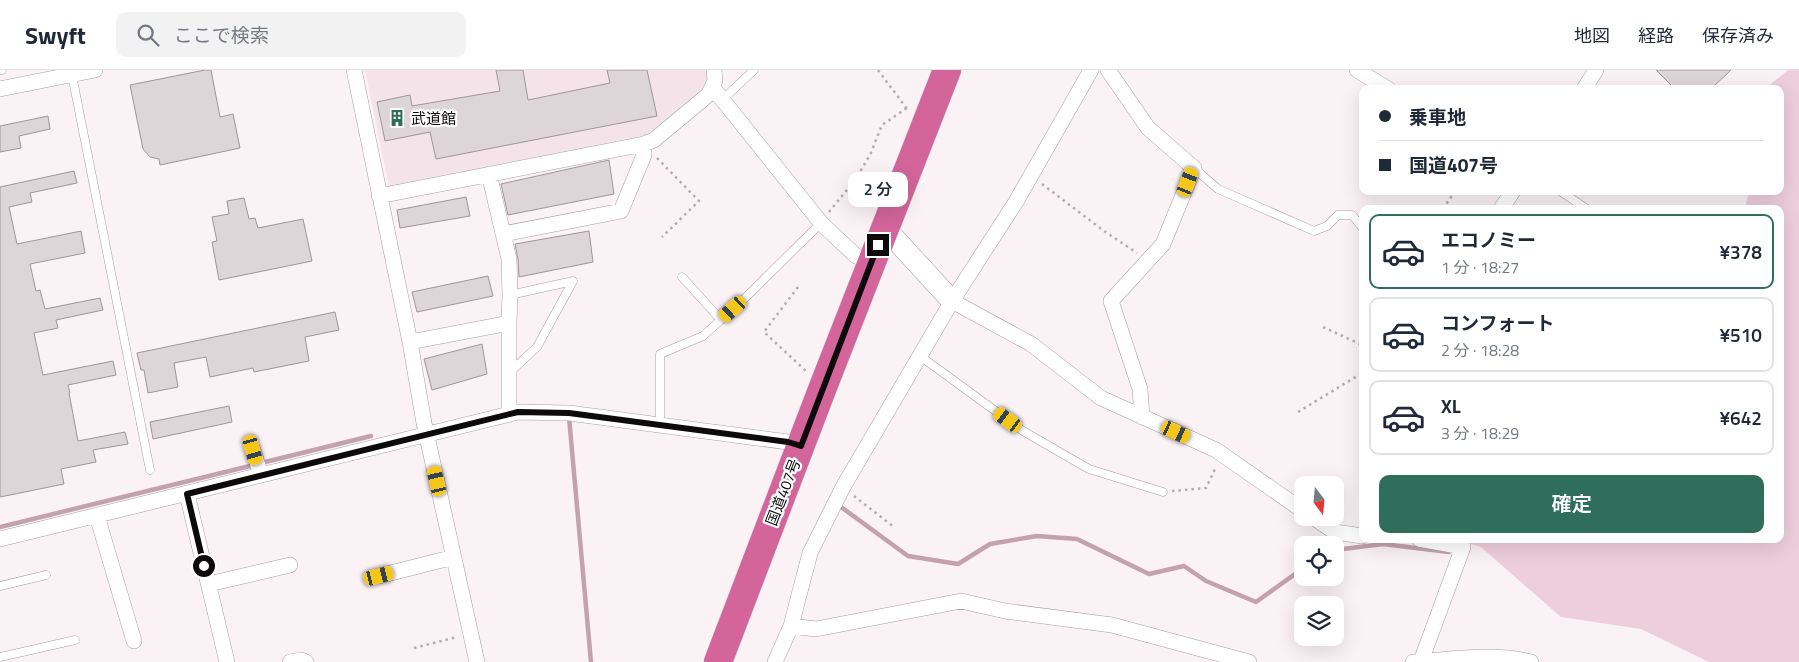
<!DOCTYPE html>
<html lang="ja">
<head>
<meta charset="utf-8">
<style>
  :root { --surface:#fff; --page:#f2f2f3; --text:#1f2937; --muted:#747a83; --line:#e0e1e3; --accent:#2f6e5b }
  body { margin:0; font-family:"Titillium Web","Noto Sans JP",sans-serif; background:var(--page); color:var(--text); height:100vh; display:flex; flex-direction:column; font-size:19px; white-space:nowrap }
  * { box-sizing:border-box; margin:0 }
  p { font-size:16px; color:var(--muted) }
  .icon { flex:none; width:28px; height:28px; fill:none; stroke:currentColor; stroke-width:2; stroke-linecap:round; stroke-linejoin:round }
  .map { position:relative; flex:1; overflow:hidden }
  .panel { position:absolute; left:1359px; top:135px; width:425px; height:338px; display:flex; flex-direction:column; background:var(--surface); border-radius:10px; box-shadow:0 5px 20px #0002 }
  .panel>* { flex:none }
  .top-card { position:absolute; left:1359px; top:15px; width:425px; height:110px; border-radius:10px; box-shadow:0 5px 20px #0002; display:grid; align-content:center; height:110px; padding:0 20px; background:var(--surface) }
  .needle { width:32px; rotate:164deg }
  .fabs { position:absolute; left:1294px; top:406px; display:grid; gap:10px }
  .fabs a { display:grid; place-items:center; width:50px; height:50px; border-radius:10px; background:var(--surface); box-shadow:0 5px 20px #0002; font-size:25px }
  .end { position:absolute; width:22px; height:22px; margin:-11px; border:6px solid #0d0a0b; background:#fff; box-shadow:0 0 0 2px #fff }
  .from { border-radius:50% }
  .bubble { position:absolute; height:35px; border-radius:10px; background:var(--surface); box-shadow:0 5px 20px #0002; font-size:16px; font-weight:600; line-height:35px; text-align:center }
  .car { position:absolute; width:15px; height:30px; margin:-15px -8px; border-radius:6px; box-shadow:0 0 4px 1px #0007; background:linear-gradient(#f5c518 24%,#345 0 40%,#f5c518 0 76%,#345 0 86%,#f5c518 0) }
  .top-card b { display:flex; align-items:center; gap:18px; height:48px; font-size:19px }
  .top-card b+b { border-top:1px solid var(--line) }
  .top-card i { width:12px; height:12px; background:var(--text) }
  ul { padding:9px 0 0; list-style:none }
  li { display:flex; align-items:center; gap:15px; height:75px; margin:0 10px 8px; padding:0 10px; border:2px solid var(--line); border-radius:10px }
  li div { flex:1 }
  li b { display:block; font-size:19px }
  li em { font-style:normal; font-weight:600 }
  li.active { border-color:var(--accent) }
  li>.icon { width:45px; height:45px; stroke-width:1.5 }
  .button { display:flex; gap:10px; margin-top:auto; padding:10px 20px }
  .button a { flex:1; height:58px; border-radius:10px; background:var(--accent); color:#fff; font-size:20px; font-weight:600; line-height:58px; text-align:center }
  header { display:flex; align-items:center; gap:30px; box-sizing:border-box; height:70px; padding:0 25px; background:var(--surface); border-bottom:1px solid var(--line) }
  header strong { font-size:24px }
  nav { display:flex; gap:28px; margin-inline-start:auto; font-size:18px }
  .search { width:350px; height:45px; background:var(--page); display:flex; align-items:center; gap:12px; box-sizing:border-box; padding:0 18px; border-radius:10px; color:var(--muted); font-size:19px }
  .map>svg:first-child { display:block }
</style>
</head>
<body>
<header>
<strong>Swyft</strong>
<div class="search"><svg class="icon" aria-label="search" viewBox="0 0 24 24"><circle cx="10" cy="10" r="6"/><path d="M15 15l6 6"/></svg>ここで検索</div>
<nav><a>地図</a><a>経路</a><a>保存済み</a></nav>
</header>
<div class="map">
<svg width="1799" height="592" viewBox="0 0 1799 592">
  <rect width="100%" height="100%" fill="#fbf2f5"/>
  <!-- built -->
  <path fill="#f4e4ea" d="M365 0H706L709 14 652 64 389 117Z"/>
  <!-- green -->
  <path fill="#edcedb" d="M1788 0H1799V592H1709L1641 559 1561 547 1481 477 1456 469H1780V139H1744L1750 121H1780V19H1765Z"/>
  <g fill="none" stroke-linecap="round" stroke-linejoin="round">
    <!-- stream -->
    <path stroke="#c4a1af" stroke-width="4.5" d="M569 347 591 592
      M261 393 371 366
      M837 434 908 486 958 494 990 474 1037 466 1077 469 1149 504 1184 496 1206 511 1256 532 1302 499
      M0 457 254 395
      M1335 480 1383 474 1449 482"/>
  </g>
  <!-- building -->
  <path fill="#ded5d9" stroke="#9e9699" d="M205 0H211L220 47 233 44 240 78 160 95 159 89 150 87 143 79 130 15Z
    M496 0H523L528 30 610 13 607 0H647L657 46 436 89 430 62 385 71 377 32 410 25 412 36 500 21Z
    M1656 0H1731L1711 19H1675Z
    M48 46 50 59 19 66 21 78 0 82V56Z
    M609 90 614 124 508 145 501 114Z
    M74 101 77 113 30 123 32 132 9 137 17 174 81 161 85 183 30 194 36 221 40 220 45 239 100 228 103 240 56 250 58 258 34 263 43 305 113 291 116 305 68 315 70 323H69L78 371 125 362 128 374 93 380 96 392 61 399 64 414 0 427V117Z
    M466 127 470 146 400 158 397 140Z
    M244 128 249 149 255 148 258 158 303 149 312 191 219 210 212 172 217 171 212 147 229 144 227 131Z
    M589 161 593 192 519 207 518 189 515 174Z
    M488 206 493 226 417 242 412 222Z
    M335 242 339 260 305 267 309 291 254 302 253 298 210 307 206 287 174 293 178 317 148 323 144 300H141L137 283Z
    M482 274 487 304 432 320 424 289Z
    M229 336 232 352 153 369 150 352Z"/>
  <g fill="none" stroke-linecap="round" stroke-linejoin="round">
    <!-- lane casing -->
    <g stroke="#a69ea1" stroke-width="9">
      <path id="lane" d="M0 0H2
        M72 5 150 400
        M722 30 754 0
        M1194 98 1218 119 1314 161 1327 156 1338 145H1352L1361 156
        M1560 121 1587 139
        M682 207 721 250
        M920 286 1023 361 1089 399 1163 422
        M510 302 537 277 573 211 510 225
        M660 355V284L703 266 744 229 821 153
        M0 516 46 505
        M0 587 75 570"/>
    </g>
    <!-- street casing -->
    <g stroke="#a69ea1" stroke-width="16">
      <path id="street" d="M354 0 410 272 424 353 477 592
        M1108 0 1148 58 1194 98 1163 174 1111 231 1140 319 1142 347
        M1357 0 1388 19
        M713 18 821 153 856 186 872 192
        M0 19 95 0
        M1584 19 1596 0
        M489 104 509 189 510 225 509 253V344
        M379 126 644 74 654 70 708 25 715 11 714 0
        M1501 139 1513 121
        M503 164 621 141 644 85V74
        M952 231 1031 274 1101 328 1216 380 1302 440
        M410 272 509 253
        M253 380 261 405
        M187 424 227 592
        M97 446 134 571
        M1314 448 1335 462 1362 466
        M0 469 518 342 569 343 788 372 801 376
        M1419 469 1463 477 1421 591
        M379 506 454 487
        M209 514 290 495
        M791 556 816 559 961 531 1005 541 1112 555 1249 592
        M290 592 301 590 306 592
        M775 592 791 556 810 483 843 417 952 231 1017 130 1091 0
        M1413 592C1452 590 1492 582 1531 592"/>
    </g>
    <!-- secondary casing -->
    <g stroke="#a69ea1" stroke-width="22">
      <path id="secondary" d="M885 158 952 231"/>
    </g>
    <!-- highway casing -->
    <g stroke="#d3d3d3" stroke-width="29">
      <path id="highway" d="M718 592 823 317 947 0"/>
    </g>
    <!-- path -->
    <path stroke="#b4acaf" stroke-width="2.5" stroke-dasharray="2.5 4" stroke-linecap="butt" d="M878 0 907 39
      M657 88 699 131 662 167
      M1042 114 1104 161 1137 183
      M1443 139 1455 121
      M829 142 855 110 870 85 882 55 907 38
      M798 217 764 262 807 302
      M1323 257 1362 275
      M1298 342 1362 303
      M1172 421 1206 418 1216 397
      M854 426 894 457
      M414 578 457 567"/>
    <!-- lane -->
    <use href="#lane" stroke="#fff" stroke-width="8"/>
    <!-- street -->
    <use href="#street" stroke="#fff" stroke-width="15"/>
    <!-- secondary -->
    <use href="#secondary" stroke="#fff" stroke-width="21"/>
    <!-- highway -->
    <use href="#highway" stroke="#d3659b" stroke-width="28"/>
  </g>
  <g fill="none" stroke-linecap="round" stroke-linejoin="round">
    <!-- route -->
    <path stroke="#0d0a0b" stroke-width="6" d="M204 496 187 424 518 342 569 343 788 372 801 376 878 175"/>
  </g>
  <!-- icons -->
  <defs>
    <g id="building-bare" transform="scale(1.35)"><path d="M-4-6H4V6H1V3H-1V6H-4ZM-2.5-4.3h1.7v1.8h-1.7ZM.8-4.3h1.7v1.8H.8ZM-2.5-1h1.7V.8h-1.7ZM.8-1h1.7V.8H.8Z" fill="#2f6e5b" stroke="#fff" stroke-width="2.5" paint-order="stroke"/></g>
  </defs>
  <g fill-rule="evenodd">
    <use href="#building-bare" x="397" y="48"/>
  </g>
  <g text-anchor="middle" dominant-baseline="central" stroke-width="4.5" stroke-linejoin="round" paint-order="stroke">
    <!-- poi labels -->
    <g font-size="15" fill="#0d0a0b" stroke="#fff" text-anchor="start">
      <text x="411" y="48">武道館</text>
    </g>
    <!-- street labels -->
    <g font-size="15" fill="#0d0a0b" stroke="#fff">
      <text transform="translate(783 422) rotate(-69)">国道407号</text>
    </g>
  </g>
</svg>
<div class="fabs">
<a><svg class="needle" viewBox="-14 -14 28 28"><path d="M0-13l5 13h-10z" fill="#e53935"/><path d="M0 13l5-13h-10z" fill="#747a83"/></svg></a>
<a><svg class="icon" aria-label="locate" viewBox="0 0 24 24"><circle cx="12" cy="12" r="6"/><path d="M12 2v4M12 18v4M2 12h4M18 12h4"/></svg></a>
<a><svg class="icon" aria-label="layers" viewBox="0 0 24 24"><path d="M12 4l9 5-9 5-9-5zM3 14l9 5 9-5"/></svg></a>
</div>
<i class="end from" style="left:204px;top:496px"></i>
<i class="end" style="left:878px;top:175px"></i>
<div class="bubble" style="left:848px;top:102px;width:60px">2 分</div>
<i class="car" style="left:1188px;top:112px;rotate:21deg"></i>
<i class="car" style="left:733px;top:239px;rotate:228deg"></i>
<i class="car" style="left:1008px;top:350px;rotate:306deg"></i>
<i class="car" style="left:1176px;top:362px;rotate:115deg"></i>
<i class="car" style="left:253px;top:380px;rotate:164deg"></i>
<i class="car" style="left:437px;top:411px;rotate:347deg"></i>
<i class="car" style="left:379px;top:506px;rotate:76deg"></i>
<div class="top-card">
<b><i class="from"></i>乗車地</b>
<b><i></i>国道407号</b>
</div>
<section class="panel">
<ul>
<li class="active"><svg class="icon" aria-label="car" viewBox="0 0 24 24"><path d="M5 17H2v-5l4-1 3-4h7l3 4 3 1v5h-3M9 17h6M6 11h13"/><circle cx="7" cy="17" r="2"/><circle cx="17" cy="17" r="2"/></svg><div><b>エコノミー</b><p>1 分 · 18:27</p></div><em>¥378</em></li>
<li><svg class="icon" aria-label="car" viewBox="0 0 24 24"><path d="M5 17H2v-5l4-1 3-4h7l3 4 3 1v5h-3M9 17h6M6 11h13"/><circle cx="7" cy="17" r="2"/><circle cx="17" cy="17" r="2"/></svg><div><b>コンフォート</b><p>2 分 · 18:28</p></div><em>¥510</em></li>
<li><svg class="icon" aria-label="car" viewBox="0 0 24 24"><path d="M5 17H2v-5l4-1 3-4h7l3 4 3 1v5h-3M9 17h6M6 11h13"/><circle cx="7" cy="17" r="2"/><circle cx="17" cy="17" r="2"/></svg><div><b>XL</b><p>3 分 · 18:29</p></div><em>¥642</em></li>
</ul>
<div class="button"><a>確定</a></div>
</section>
</div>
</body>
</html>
